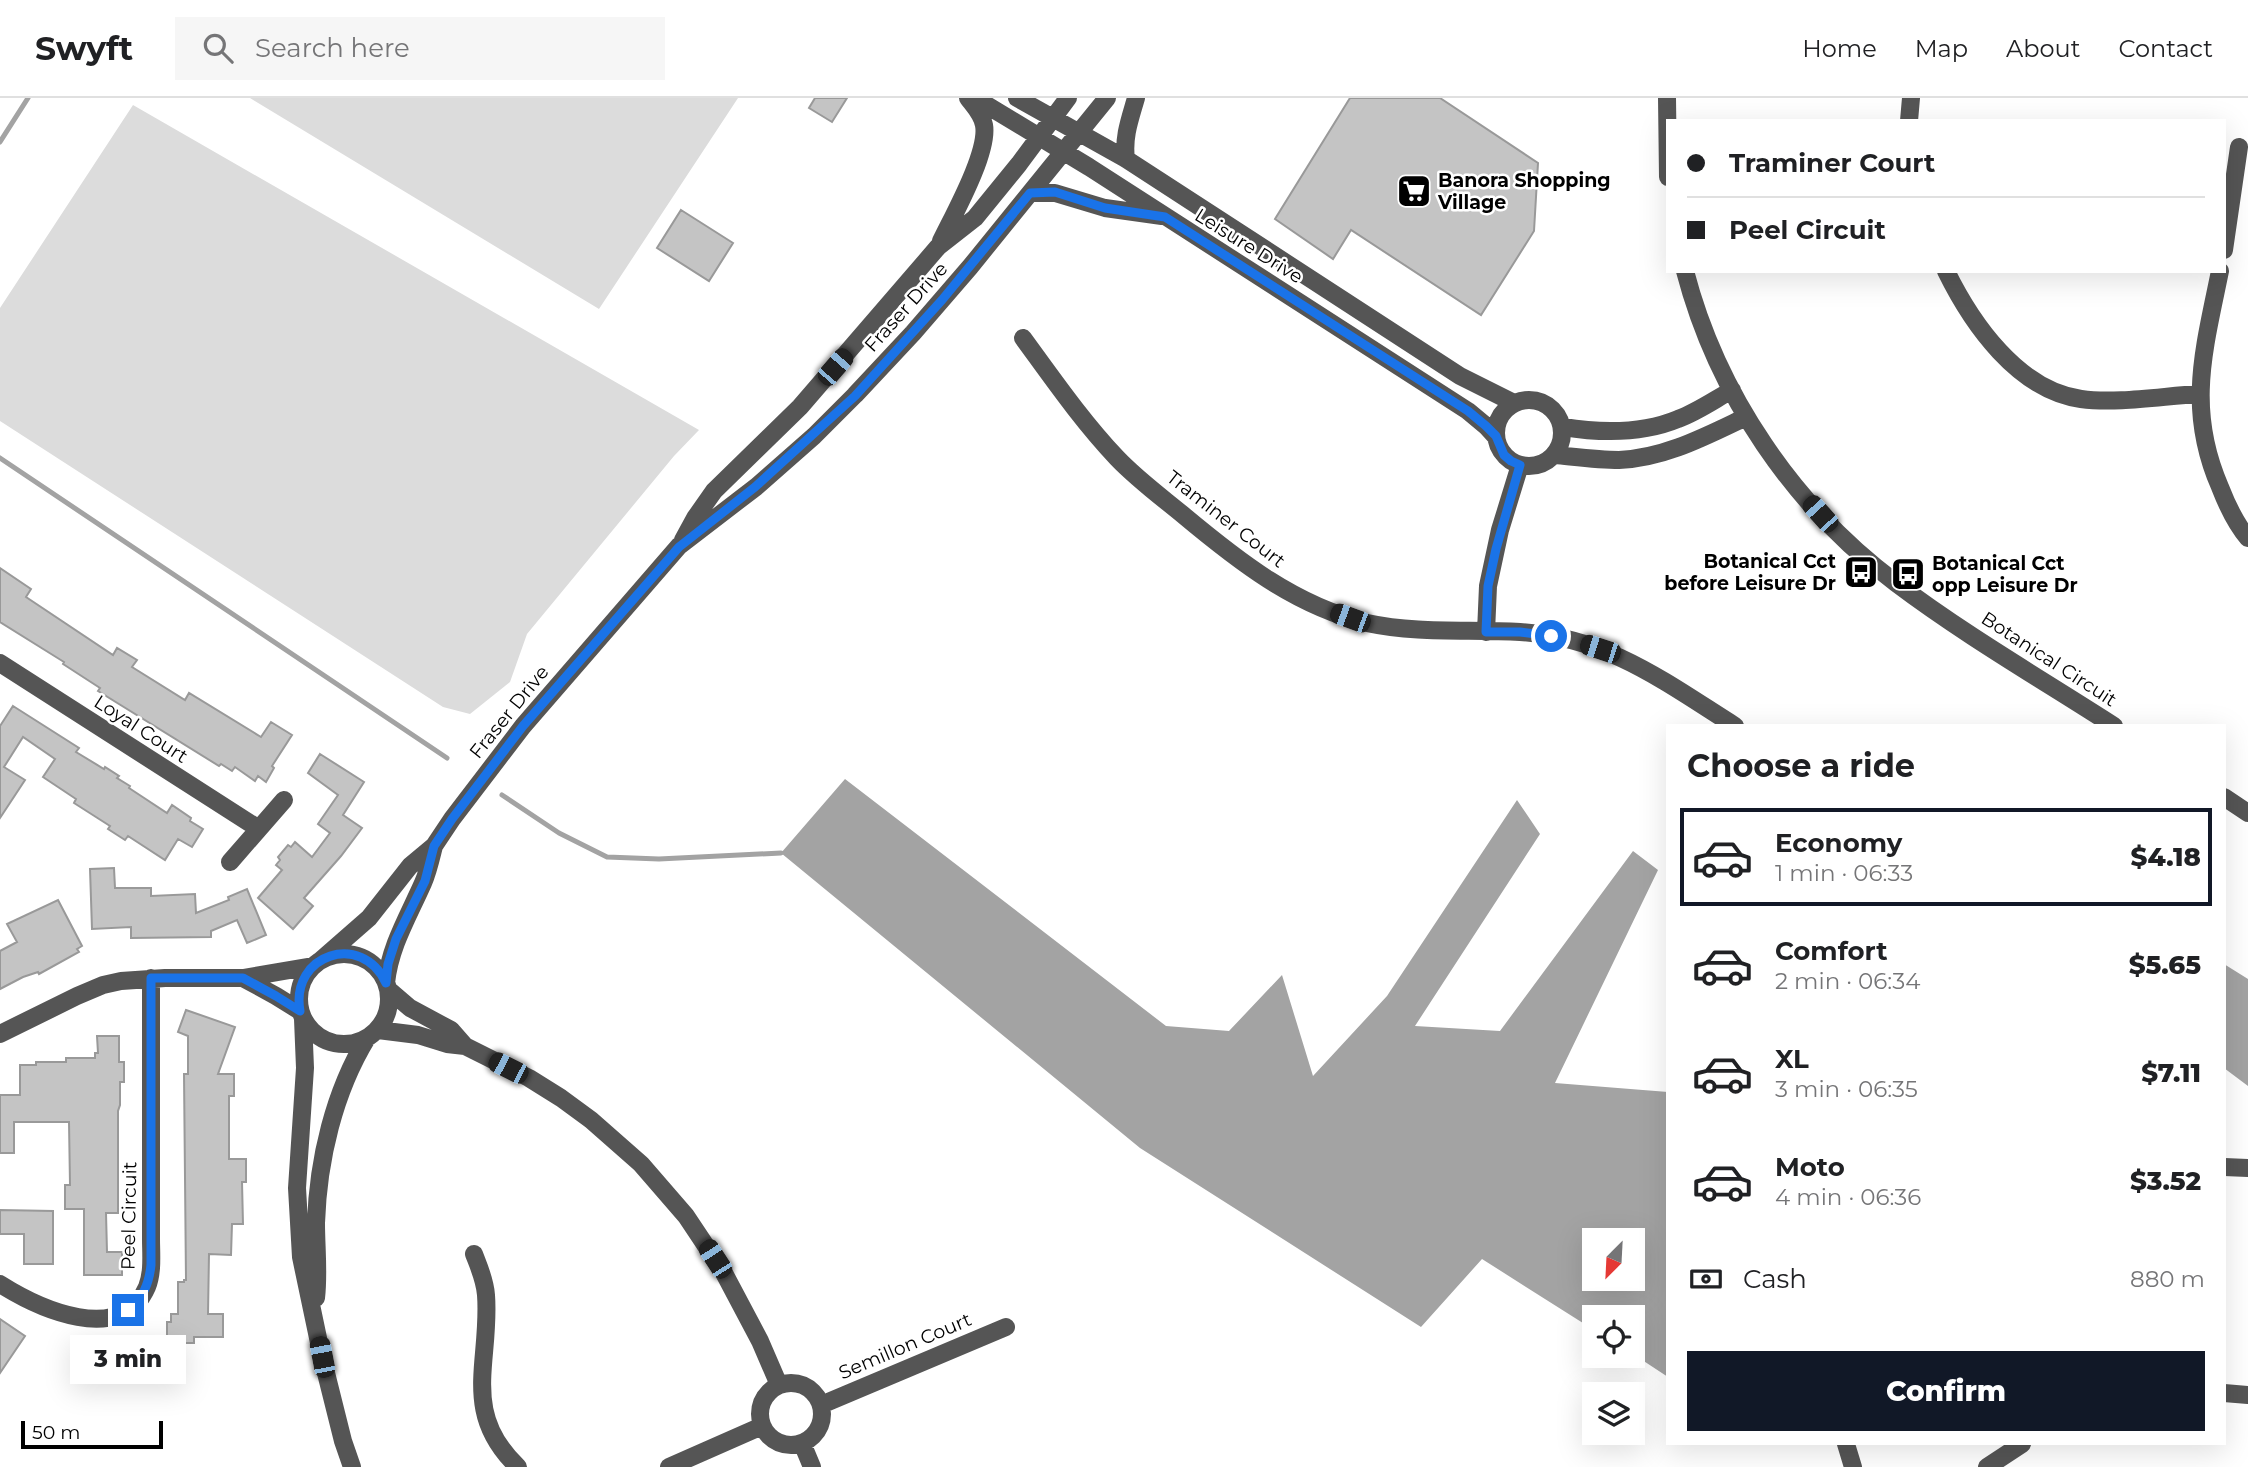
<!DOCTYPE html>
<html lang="en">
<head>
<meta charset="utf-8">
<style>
  :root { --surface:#fff; --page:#f6f6f6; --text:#202124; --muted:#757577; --line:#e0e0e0; --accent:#111827 }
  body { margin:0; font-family:Montserrat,sans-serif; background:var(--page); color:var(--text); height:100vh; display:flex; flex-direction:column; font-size:26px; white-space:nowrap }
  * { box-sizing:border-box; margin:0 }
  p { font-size:23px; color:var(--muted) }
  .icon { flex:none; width:38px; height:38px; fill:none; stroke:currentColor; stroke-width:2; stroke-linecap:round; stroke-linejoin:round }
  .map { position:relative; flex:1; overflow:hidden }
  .drawer { position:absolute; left:1666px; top:626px; width:560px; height:721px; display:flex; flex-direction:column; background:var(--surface); border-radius:0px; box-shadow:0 7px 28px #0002 }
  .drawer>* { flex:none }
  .banner { position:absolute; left:1666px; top:21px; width:560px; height:154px; border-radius:0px; box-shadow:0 7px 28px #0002; display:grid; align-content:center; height:154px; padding:0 21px; background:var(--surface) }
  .needle { width:46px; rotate:204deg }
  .fabs { position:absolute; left:1582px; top:1130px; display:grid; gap:14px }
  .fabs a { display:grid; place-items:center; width:63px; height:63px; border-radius:0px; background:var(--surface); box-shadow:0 7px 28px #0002; font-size:35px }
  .scale { position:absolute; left:21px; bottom:18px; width:142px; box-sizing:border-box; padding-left:7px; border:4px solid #000; border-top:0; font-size:19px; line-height:24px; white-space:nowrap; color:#000; -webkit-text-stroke:5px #fff; paint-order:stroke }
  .end { position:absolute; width:32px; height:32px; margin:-16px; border:9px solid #1a73e8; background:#fff; box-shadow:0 0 0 4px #fff }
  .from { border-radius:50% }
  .bubble { position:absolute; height:49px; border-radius:0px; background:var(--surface); box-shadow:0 7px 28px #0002; font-size:23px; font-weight:800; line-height:49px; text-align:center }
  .car { position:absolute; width:21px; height:42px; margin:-21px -10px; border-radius:9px; box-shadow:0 0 5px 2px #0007; background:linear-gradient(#222 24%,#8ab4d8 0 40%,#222 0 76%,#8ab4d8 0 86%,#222 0) }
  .banner b { display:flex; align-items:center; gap:24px; height:66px; font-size:26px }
  .banner b+b { border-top:2px solid var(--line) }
  .banner i { width:18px; height:18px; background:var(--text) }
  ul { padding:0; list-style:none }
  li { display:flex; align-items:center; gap:21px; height:98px; margin:0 14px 10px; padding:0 7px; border:4px solid transparent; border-radius:0px }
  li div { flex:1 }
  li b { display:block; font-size:26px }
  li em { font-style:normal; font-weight:800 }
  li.selected { border-color:var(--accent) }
  li>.icon { width:63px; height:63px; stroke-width:1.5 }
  h2 { padding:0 21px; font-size:32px; line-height:84px }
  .pay { display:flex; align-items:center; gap:18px; height:77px; padding:0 21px; font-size:26px }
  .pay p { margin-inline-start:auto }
  .cta { display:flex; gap:14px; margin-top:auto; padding:14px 21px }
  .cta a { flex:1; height:80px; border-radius:0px; background:var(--accent); color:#fff; font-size:28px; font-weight:800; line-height:80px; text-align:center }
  header { display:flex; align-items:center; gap:42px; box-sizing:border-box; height:98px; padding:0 35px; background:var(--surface); border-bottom:2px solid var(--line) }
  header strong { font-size:33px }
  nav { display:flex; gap:38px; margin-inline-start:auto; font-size:24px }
  .search { width:490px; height:63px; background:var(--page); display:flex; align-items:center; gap:18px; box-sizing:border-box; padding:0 24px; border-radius:0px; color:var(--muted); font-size:26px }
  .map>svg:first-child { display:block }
</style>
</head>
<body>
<header>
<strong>Swyft</strong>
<div class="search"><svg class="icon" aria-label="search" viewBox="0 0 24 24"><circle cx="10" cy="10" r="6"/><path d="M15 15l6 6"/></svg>Search here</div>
<nav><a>Home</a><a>Map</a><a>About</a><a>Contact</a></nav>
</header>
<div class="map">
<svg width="2248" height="1369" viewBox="0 0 2248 1369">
  <rect width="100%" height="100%" fill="#fff"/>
  <!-- green -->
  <path fill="#dcdcdc" d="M250 0H738L599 211Z
    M133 7 699 332 674 358 527 536 510 584 470 616 443 609 0 323V210Z"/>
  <!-- water -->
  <path fill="#a3a3a3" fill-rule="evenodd" d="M845 681 1166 928 1229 933 1282 877 1313 978 1387 898 1517 702 1540 736 1415 928 1500 933 1633 753 1658 772 1555 985 1668 994V1279L1633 1256V1220H1594V1232L1482 1161 1421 1229 1140 1050 781 755ZM1594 1143H1633V1181H1594Z
    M2224 866 2248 881V988L2224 970Z"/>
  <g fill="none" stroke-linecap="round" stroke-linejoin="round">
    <!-- stream -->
    <path stroke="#a3a3a3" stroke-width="5" d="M0 44 28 0
      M0 360 447 660
      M502 697 559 735 607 759 659 761 781 755"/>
  </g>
  <!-- building -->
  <path fill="#c4c4c4" stroke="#999" stroke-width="2" d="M815 0H847L832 24 809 10Z
    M1350 0H1440L1538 65 1534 133 1481 217 1351 132 1333 161 1275 121Z
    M681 112 733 145 709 183 657 150Z
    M0 470 31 491 26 499 113 557 117 550 137 562 132 569 185 602 189 595 261 639 271 624 292 637 272 668 274 670 266 684 258 678 255 683 235 669 232 673 221 666 219 668 98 593 100 590 63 566 64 564 0 524Z
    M13 608 79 650 76 654 104 671 105 669 119 678 117 680 130 688 129 690 167 715 172 707 191 720 190 723 203 731 192 749 178 741 165 762 128 738 125 742 108 731 110 728 74 705 76 701 43 679 55 661 23 639 4 669 25 682 0 720V628Z
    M320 656 364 684 343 717 362 730 341 758 304 800 313 808 293 831 258 800 282 772 276 767 280 762 278 759 288 747 291 749 295 744 312 759 330 735 318 726 338 697 308 675Z
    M114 770 115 790H151V798L195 796 196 815 229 802 228 799 247 791 266 837 247 845 237 822 211 833V839L131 840V829L92 831 90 771Z
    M58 802 82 848 77 851 79 854 39 876 38 874 23 879 0 891V853L17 844 7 826Z
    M186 912 235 929 218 976H234V998H229V1061H246V1084H242L243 1126H232L231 1157 209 1156 208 1216H223V1239H194V1245H172V1240H167V1224H171V1216H178V1184H184V1182H186L184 976H188V938L178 934Z
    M97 938H119V964H124V984H120V1007L118 1013V1115H106L107 1154H122V1177H84V1111H65V1087H70L69 1024H14V1055H0V997H20V967H36V964H66V960H95V955H98Z
    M0 1112 53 1113V1166H24V1136H0Z
    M0 1221 25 1238 0 1275Z"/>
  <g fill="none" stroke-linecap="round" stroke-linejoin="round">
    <!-- minor -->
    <path stroke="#555" stroke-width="18" d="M975 0 1089 69 1468 313 1486 328 1496 339
      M1017 0 1126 61 1460 278 1514 305
      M1667 0 1668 79
      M1909 23 1911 0
      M1126 61C1123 39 1130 21 1136 0
      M1030 95H1055L1105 110 1162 118
      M941 143C953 118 989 54 984 27 982 16 975 9 968 0
      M2224 152 2239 49
      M1685 173C1717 296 1794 409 1896 485 1965 537 2041 581 2114 628
      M1946 173C1972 226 2018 292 2081 301 2116 306 2163 298 2199 296
      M2220 173C2204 252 2186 311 2220 389 2227 407 2235 425 2248 440
      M1023 240C1053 281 1082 323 1117 360 1137 381 1160 398 1182 416 1237 462 1295 508 1367 525 1418 536 1469 531 1520 534 1607 539 1665 584 1735 628
      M1496 335a33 33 0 1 1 66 0a33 33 0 1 1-66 0Z
      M1563 329C1600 335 1642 336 1678 321 1697 314 1714 302 1732 292
      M1555 357C1576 359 1598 362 1619 362 1665 360 1706 338 1746 319
      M683 442 695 420 714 393 800 309 938 149 975 120 1019 66 1068 0
      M1486 534 1488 488 1500 432 1520 367
      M0 565 259 731
      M2224 699 2248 715
      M230 764 284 702
      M299 901a45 45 0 1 1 90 0a45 45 0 1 1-90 0Z
      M321 862 369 820 410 768 434 748 452 721 523 628 679 448 756 389 814 338 855 297 913 235 970 169 1107 0
      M243 880 276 898 300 913
      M386 885C390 848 408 819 423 785 428 774 431 760 434 748
      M389 892 410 910 451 932 465 948 529 980 561 1000 591 1022 641 1066 686 1118 724 1175 760 1243 779 1287
      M303 921 305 970 297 1090 301 1159 322 1259 343 1343 352 1369
      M378 932 418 937 447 946 465 948
      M0 936 77 898 103 887 121 883 165 880H243L313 868
      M2224 1069 2248 1070
      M474 1156C479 1169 485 1182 486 1197 491 1263 460 1314 518 1369
      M0 1186C38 1210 121 1249 147 1189 153 1174 151 1156 151 1141V880
      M316 1200C319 1175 316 1150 316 1125 318 1062 334 994 367 940
      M760 1316a31 31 0 1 1 62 0a31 31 0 1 1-62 0Z
      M2224 1295 2248 1297
      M821 1307 1006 1229
      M802 1345 812 1369
      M1846 1346 1853 1369
      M669 1369 762 1328
      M1987 1369 2022 1346"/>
  </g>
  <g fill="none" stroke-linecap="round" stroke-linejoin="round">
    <!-- route -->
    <path stroke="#1a73e8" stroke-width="9" d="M128 1212C143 1200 149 1186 151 1167V880H243L276 898 300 913C290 856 362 833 386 885L388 866 396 841 425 783 434 748 452 721 523 628 679 449 755 389 855 298 942 202 1030 95 1055 94 1105 110 1165 119 1468 313 1486 328 1496 338 1504 357 1511 363 1520 367 1496 451 1488 488 1486 534H1520L1551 538"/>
  </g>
  <!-- icons -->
  <defs>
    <g id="supermarket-square" transform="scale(1.75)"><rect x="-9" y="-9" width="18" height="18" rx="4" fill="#000" stroke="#fff"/><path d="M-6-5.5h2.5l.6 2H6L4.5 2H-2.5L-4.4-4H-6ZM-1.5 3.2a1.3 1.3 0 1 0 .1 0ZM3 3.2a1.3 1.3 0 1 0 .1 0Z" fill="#fff"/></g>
    <g id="bus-square" transform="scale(1.75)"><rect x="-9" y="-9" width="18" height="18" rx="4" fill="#000" stroke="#fff"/><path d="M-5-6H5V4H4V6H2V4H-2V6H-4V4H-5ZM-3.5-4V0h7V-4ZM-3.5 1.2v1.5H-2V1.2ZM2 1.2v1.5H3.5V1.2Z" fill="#fff"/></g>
  </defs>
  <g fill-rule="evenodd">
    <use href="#supermarket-square" x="1414" y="93"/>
    <use href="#bus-square" x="1861" y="474"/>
    <use href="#bus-square" x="1908" y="476"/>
  </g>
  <g text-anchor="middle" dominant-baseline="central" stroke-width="5" stroke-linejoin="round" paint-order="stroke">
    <!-- poi labels -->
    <g font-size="19" font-weight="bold" fill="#000" stroke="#fff" text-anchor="start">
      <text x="1438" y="82">Banora Shopping<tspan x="1438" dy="22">Village</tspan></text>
      <text x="1836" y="463" text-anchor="end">Botanical Cct<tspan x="1836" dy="22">before Leisure Dr</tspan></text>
      <text x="1932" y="465">Botanical Cct<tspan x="1932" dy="22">opp Leisure Dr</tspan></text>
    </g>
    <!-- street labels -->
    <g font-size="19" fill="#000" stroke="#fff">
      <text transform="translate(1249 148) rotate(32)">Leisure Drive</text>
      <text transform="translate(906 209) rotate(-48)">Fraser Drive</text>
      <text transform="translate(1226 421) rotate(38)">Traminer Court</text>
      <text transform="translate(2049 561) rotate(33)">Botanical Circuit</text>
      <text transform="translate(509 614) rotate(-51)">Fraser Drive</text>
      <text transform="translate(141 631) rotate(33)">Loyal Court</text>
      <text transform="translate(129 1118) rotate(-89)">Peel Circuit</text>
      <text transform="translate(905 1248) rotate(-23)">Semillon Court</text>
    </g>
  </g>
</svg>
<div class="fabs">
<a><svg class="needle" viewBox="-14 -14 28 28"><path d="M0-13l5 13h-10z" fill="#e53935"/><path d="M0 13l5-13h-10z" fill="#757577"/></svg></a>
<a><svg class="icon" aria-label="locate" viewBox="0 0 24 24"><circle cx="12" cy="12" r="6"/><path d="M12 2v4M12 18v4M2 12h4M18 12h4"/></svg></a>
<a><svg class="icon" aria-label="layers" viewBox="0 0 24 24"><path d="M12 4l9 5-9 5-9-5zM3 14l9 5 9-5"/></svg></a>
</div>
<div class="scale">50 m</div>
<i class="end from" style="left:1551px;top:538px"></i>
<i class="end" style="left:128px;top:1212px"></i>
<div class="bubble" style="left:70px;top:1237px;width:116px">3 min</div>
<i class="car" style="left:835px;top:269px;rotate:41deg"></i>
<i class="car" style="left:1820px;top:416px;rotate:318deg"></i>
<i class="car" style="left:1350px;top:520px;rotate:290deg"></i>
<i class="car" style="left:1600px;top:551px;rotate:288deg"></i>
<i class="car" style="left:508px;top:970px;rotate:297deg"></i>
<i class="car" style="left:715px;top:1161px;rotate:327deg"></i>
<i class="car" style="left:322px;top:1259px;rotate:349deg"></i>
<div class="banner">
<b><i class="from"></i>Traminer Court</b>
<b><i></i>Peel Circuit</b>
</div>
<section class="drawer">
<h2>Choose a ride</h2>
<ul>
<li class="selected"><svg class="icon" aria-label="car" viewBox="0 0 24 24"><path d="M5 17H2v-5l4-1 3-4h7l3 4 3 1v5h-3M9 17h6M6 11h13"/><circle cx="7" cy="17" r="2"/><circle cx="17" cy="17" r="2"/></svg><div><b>Economy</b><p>1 min · 06:33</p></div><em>$4.18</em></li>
<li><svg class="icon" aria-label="car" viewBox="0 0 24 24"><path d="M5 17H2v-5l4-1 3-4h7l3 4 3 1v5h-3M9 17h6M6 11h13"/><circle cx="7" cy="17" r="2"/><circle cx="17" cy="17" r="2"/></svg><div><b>Comfort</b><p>2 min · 06:34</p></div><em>$5.65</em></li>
<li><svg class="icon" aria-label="car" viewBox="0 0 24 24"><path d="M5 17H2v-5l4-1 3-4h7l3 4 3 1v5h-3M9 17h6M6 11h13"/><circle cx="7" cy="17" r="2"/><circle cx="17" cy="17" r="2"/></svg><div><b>XL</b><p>3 min · 06:35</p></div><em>$7.11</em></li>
<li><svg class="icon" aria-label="car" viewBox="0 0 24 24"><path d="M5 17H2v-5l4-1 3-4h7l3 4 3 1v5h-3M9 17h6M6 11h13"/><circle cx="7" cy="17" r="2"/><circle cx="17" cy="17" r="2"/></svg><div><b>Moto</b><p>4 min · 06:36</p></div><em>$3.52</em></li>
</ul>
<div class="pay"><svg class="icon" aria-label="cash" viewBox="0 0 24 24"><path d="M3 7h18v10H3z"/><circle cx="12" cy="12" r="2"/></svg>Cash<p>880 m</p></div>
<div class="cta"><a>Confirm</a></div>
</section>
</div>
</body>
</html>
